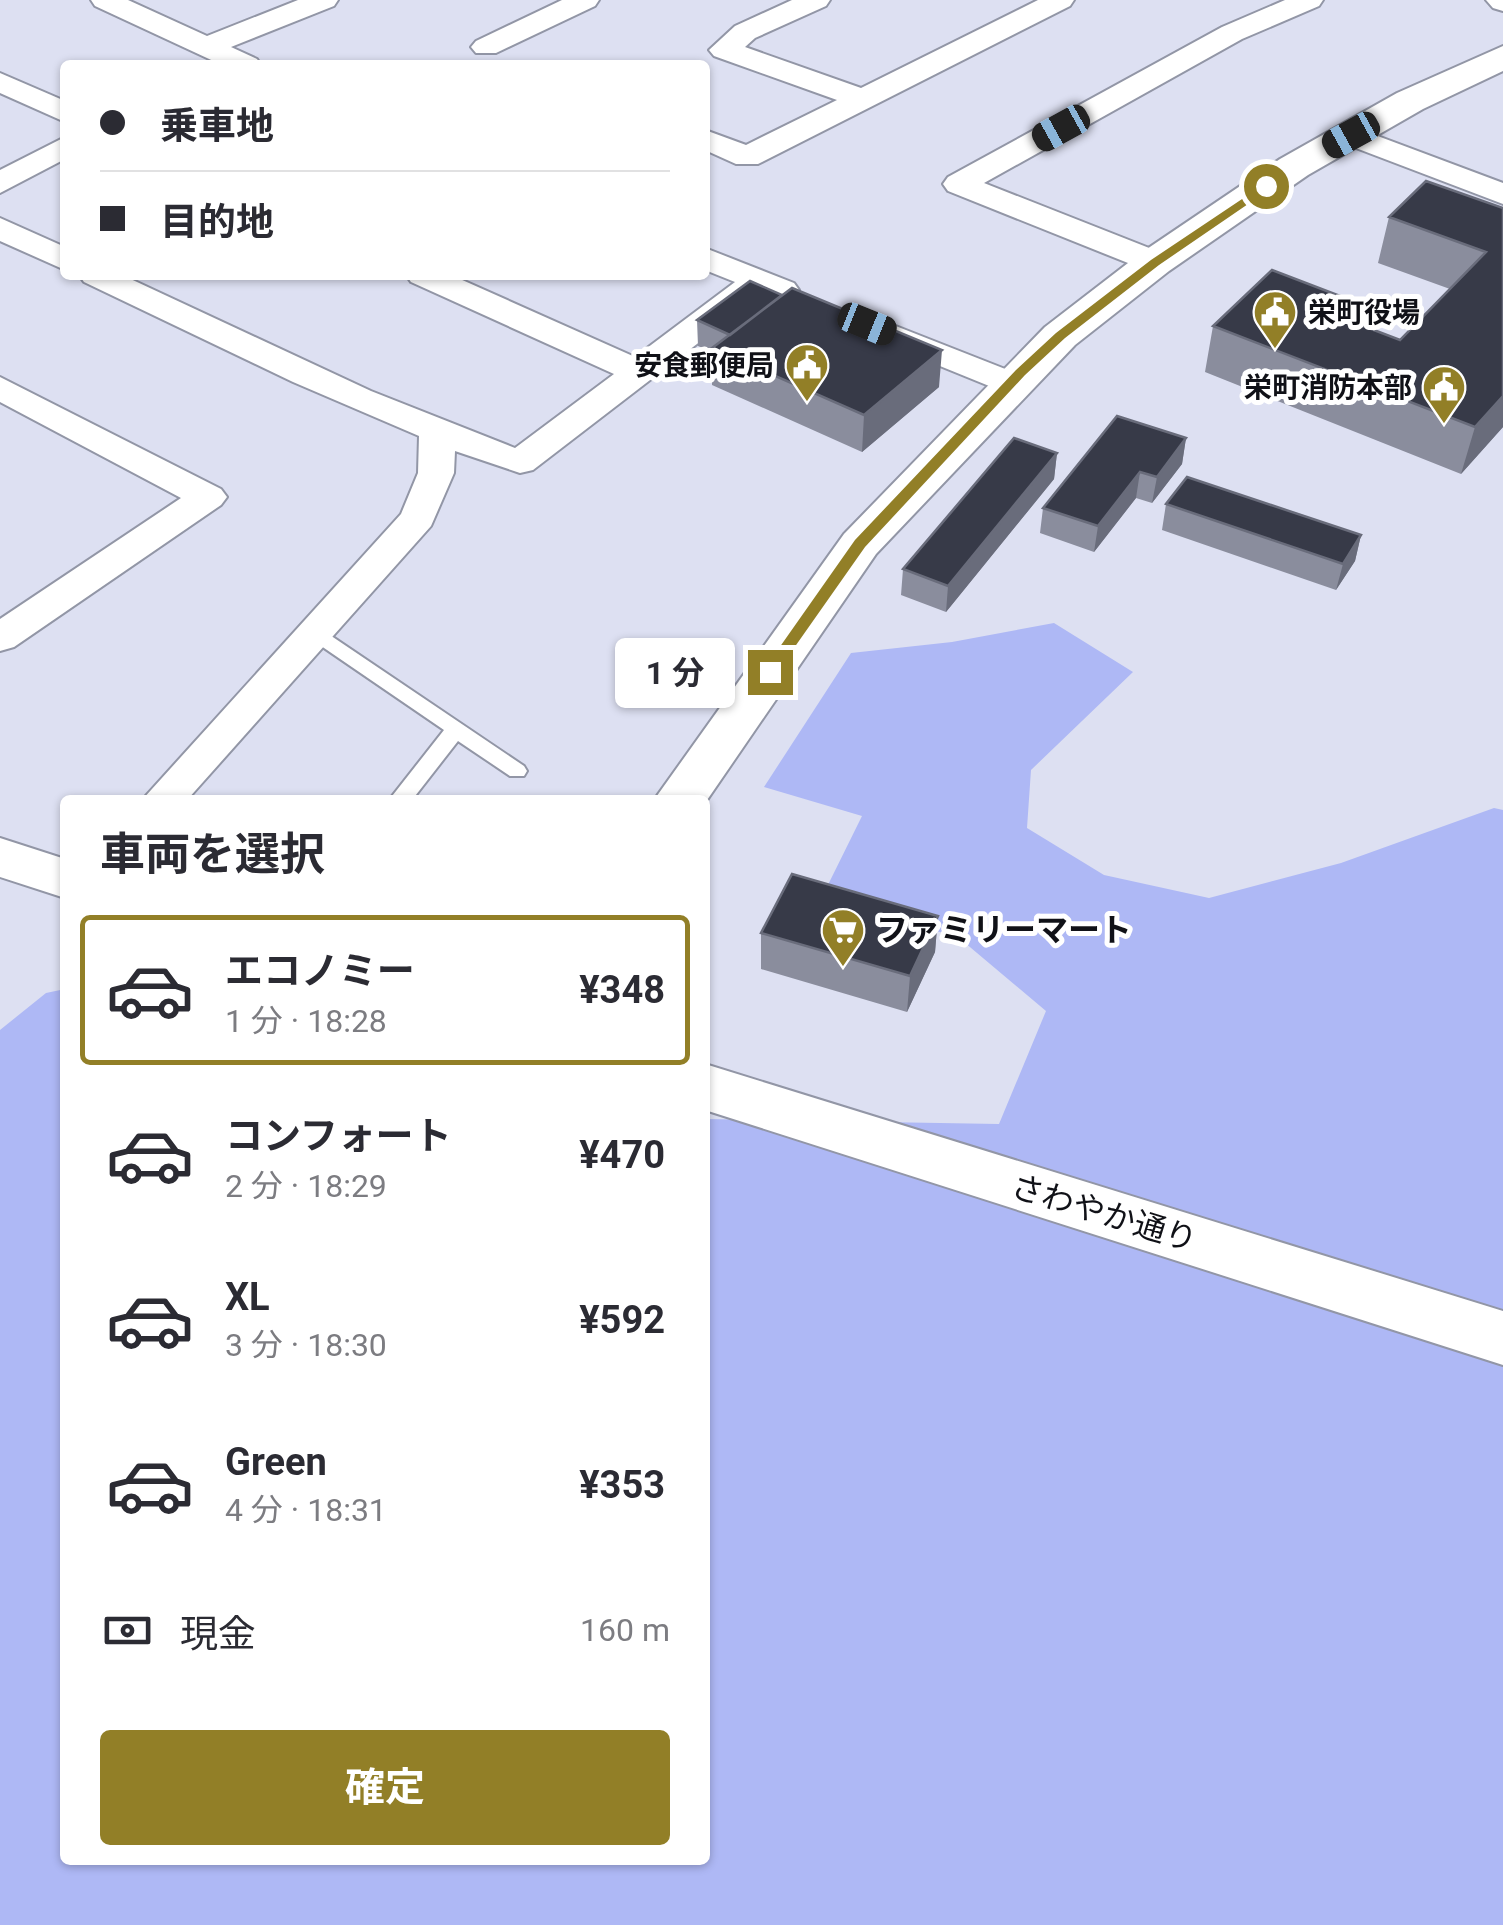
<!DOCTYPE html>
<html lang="ja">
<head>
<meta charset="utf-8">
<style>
  :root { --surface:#fff; --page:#f2f2f3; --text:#2b2b33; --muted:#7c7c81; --line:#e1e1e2; --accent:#927f27 }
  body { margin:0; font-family:Roboto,"Noto Sans JP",sans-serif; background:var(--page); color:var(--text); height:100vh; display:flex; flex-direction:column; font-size:38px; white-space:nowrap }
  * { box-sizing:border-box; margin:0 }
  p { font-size:32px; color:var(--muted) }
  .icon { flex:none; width:55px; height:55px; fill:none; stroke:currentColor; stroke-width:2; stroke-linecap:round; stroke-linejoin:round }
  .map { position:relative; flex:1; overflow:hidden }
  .sheet { position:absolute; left:60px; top:795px; width:650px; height:1070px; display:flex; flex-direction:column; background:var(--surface); border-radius:10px; box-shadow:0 2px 8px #0004 }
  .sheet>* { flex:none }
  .top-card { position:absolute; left:60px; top:60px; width:650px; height:220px; border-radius:10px; box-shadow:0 2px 8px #0004; display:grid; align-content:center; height:220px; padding:0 40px; background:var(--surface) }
  .end { position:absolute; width:45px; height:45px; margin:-22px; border:12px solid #927f27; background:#fff; box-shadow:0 0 0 5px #fff }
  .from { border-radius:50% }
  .bubble { position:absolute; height:70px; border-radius:10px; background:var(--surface); box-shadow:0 2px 8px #0004; font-size:32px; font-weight:700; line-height:70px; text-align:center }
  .car { position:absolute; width:30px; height:60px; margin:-30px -15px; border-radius:12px; box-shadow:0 0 8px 2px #0007; background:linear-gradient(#222 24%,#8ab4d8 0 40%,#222 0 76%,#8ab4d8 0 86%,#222 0) }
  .top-card b { display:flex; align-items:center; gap:35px; height:95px; font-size:38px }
  .top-card b+b { border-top:2px solid var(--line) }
  .top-card i { width:25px; height:25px; background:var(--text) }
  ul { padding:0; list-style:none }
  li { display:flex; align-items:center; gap:30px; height:150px; margin:0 20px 15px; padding:0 20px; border:5px solid transparent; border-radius:10px }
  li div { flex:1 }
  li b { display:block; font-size:38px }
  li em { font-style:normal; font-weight:700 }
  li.on { border-color:var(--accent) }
  li>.icon { width:90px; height:90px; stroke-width:1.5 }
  h2 { padding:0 40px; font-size:45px; line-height:120px }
  .pay { display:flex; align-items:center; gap:25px; height:110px; padding:0 40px; font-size:38px }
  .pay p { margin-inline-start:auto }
  .button { display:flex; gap:20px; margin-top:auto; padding:20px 40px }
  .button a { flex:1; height:115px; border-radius:10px; background:var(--accent); color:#fff; font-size:40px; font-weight:700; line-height:115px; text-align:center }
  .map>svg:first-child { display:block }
</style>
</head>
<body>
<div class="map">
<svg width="1503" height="1925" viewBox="0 0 1503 1925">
  <rect width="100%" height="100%" fill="#dde0f2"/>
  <!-- green -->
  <path fill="#aeb8f5" d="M1054 623 1133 672 1031 770 1027 828 1104 875 1209 898 1341 863 1494 808 1503 810V1925H0V1030L46 993 65 989V1860H705V1119L999 1124 1046 1011 958 937 821 899 862 816 764 787 851 653 952 642Z"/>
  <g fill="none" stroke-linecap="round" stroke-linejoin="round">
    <!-- service casing -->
    <g stroke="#9296a6" stroke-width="4">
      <path id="service" d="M315 625 524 766 527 771 524 776H510L458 741 412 800H389L444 730 308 637 305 632Z"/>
    </g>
    <!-- minor casing -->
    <g stroke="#9296a6" stroke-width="4">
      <path id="minor" d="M91 0H128L207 36 298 0H338L334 6 231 47 257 59 261 65H222L95 6Z
        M562 0H599L595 6 496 53H476L471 47 476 41Z
        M792 0H830L826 6 755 38 745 47 861 88 1038 0H1074L1070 6 758 164H736L705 150V130L746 145 837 100 714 56 709 50 735 26Z
        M1285 0H1323L1319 6 1242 39 984 183 1167 255 1172 262 1167 269H1143L948 191 943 184 948 177 1222 27Z
        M1486 0H1503V11L1493 8Z
        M0 73 65 101V122L0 93Z
        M1351 126 1503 183V204L1340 142 1336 135 1340 128Z
        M65 137V159L0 193V170Z
        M0 218 65 247V270L0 241Z
        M705 248 794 283 799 290 794 297 782 300 762 294 533 470 520 473 455 451 454 473 431 526 187 800H142L401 514 418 473 419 436 293 382 84 282 79 275H122L371 391 515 448 614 374 411 282 406 275H451L635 357 735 282 705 270Z
        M883 321 1023 376 1029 383 1023 390 1011 394 999 390 871 338 866 331 871 324Z
        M0 377 221 489 227 497 221 505 14 647 0 651V619L181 498 0 402Z"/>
    </g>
    <!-- tertiary casing -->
    <g stroke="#9296a6" stroke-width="4">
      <path id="tertiary" d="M1503 46V71L1423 109 1308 175 1169 271 1075 345 876 554 705 803V800H654L844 534 1045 327 1141 253 1280 159 1397 93Z
        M0 838 65 859V898L0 877Z
        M705 1064 1503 1311V1365L705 1110Z"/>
    </g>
    <!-- service -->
    <use href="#service" fill="#fff" fill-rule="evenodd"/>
    <!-- minor -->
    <use href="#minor" fill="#fff" fill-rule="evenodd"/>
    <!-- tertiary -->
    <use href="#tertiary" fill="#fff" fill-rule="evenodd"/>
  </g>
  <!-- wall -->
  <path fill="#8a8d9d" d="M1503 208V427L1461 474 1205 372 1213 326 1336 315 1400 340 1450 289 1378 263 1389 217Z
    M697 320 939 387 862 452 712 385V352L698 346Z
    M1186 438 1182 464 1152 503 1136 498 1094 552 1040 533 1043 508Z
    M1057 453 1054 479 946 612 901 595 903 569Z
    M1166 504 1361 535 1355 561 1336 590 1162 530Z
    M938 916 935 952 907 1012 761 969V933Z"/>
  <!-- shaded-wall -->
  <path fill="#696c7b" d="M1340 296 1330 342 1324 311Z
    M942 350 939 387 862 452 864 415Z
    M1503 396V427L1461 474 1475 427Z
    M1186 438 1182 464 1152 503 1157 477Z
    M1057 453 1054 479 946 612 948 586Z
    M1140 472 1136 498 1094 552 1098 526Z
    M1361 535 1355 561 1336 590 1343 564Z
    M938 916 935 952 907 1012 910 976Z"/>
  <!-- building -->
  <path fill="#373a48" stroke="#696c7b" stroke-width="2.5" d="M1426 181 1503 208V396L1475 427 1213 326 1272 270 1340 296 1324 311 1400 340 1486 252 1389 217Z
    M750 281 782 295 730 335 697 320Z
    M792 288 942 350 864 415 712 348Z
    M1117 416 1186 438 1157 477 1140 472 1098 526 1043 508Z
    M1014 438 1057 453 948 586 903 569Z
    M1187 477 1361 535 1343 564 1166 504Z
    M792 874 938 916 910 976 761 933Z"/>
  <!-- route -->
  <path fill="#927f27" d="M1266 183 1270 189 1159 265 1065 338 1025 375 865 547 775 675H765V668L855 540 1016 370 1056 333 1151 260Z"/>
  <!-- icons -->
  <defs>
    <g id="civic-pin" transform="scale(2.25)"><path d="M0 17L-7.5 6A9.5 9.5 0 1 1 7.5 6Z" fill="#927f27" stroke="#fff"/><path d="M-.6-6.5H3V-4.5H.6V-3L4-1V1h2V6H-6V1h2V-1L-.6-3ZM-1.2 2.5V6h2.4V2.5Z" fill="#fff"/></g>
    <g id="supermarket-pin" transform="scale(2.25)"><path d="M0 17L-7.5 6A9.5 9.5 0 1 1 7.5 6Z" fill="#927f27" stroke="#fff"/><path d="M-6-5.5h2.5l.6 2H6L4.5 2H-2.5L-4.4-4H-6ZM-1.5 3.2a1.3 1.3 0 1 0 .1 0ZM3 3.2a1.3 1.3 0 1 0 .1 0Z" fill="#fff"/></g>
  </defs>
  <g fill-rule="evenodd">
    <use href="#civic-pin" x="1275" y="312"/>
    <use href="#civic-pin" x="807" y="365"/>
    <use href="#civic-pin" x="1444" y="387"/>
    <use href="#supermarket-pin" x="843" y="930"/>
  </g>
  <g text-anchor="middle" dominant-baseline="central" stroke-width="10" stroke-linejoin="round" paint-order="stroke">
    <!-- far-poi labels -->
    <g font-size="28" font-weight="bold" fill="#101117" stroke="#fff" text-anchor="end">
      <text x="1308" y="312" text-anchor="start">栄町役場</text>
      <text x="774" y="365">安食郵便局</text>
      <text x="1412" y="387">栄町消防本部</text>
    </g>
    <!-- poi labels -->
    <g font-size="32" font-weight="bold" fill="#101117" stroke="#fff" text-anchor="start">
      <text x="876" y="930">ファミリーマート</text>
    </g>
    <!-- street labels -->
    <g font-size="32" fill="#101117" stroke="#fff">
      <text transform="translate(1104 1213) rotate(17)">さわやか通り</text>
    </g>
  </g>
</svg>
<i class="end from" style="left:1266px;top:186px"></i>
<i class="end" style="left:770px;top:672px"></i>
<div class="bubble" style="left:615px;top:638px;width:120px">1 分</div>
<i class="car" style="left:1061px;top:128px;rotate:241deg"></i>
<i class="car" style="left:1351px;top:135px;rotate:241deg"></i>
<i class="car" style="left:867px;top:324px;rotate:112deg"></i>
<div class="top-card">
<b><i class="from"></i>乗車地</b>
<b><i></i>目的地</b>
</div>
<section class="sheet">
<h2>車両を選択</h2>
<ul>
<li class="on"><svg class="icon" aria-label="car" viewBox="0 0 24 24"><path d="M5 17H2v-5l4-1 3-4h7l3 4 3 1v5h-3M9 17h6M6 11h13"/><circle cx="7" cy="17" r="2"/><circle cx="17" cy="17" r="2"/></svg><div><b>エコノミー</b><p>1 分 · 18:28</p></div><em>¥348</em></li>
<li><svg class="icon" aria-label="car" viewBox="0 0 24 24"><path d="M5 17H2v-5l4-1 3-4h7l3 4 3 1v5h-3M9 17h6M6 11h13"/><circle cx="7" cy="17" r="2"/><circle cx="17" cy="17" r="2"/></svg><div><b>コンフォート</b><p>2 分 · 18:29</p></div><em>¥470</em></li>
<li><svg class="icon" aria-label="car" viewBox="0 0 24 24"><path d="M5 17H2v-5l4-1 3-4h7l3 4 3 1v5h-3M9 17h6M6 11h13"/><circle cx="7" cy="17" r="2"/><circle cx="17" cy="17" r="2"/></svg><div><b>XL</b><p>3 分 · 18:30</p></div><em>¥592</em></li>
<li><svg class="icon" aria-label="car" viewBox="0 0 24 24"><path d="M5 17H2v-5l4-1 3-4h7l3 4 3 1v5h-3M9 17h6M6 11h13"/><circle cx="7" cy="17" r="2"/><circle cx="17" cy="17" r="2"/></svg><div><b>Green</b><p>4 分 · 18:31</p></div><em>¥353</em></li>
</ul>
<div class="pay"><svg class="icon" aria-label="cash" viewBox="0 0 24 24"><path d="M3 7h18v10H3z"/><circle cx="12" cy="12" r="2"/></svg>現金<p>160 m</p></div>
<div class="button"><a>確定</a></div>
</section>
</div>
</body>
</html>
